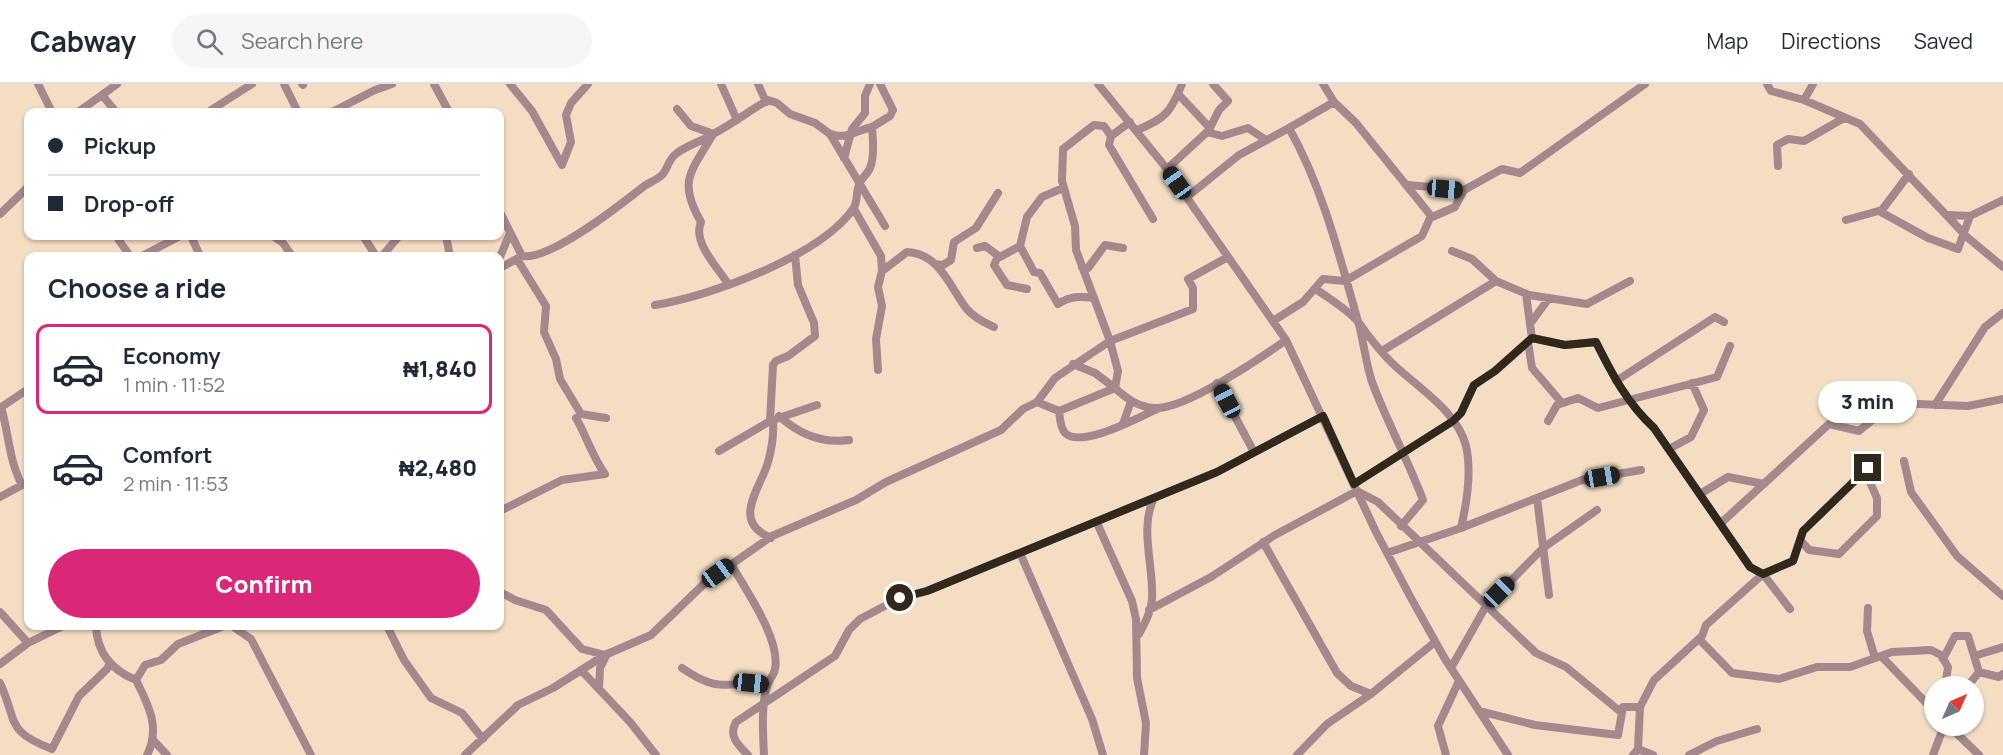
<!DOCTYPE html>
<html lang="en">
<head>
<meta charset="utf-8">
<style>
  :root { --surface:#fff; --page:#f6f6f7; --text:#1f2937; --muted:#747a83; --line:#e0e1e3; --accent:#db2777 }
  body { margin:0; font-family:Manrope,sans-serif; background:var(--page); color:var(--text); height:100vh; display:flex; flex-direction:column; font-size:22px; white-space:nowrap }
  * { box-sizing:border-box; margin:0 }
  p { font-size:20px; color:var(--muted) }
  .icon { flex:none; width:33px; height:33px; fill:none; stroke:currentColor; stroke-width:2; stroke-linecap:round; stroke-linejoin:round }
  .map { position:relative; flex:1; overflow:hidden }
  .side { position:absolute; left:24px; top:168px; width:480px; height:378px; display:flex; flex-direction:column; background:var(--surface); border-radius:12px; box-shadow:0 2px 4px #0004 }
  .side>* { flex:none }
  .hud { position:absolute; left:24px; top:24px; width:480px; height:132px; border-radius:12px; box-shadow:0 2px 4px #0004; display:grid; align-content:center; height:132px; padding:0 24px; background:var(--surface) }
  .needle { width:39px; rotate:45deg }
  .controls { position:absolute; left:1924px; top:592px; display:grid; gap:12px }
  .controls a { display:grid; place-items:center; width:60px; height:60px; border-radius:50%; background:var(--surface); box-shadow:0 2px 4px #0004; font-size:30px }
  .end { position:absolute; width:27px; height:27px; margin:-14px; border:8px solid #30271d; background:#fff; box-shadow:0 0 0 3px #fff }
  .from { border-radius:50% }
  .bubble { position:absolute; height:42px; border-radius:21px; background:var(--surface); box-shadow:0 2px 4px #0004; font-size:20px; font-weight:800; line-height:42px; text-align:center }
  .car { position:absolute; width:18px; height:36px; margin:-18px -9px; border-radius:8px; box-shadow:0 0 4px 2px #0007; background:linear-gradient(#222 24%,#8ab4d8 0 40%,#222 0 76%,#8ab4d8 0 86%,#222 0) }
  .hud b { display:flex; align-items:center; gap:21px; height:57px; font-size:22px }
  .hud b+b { border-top:2px solid var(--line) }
  .hud i { width:15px; height:15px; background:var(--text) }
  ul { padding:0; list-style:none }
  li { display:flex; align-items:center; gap:18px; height:90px; margin:0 12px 9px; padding:0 12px; border:3px solid transparent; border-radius:12px }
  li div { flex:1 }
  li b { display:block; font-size:22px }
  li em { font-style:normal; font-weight:800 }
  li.selected { border-color:var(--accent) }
  li>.icon { width:54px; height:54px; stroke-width:1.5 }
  h2 { padding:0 24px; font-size:27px; line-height:72px }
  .cta { display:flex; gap:12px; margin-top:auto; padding:12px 24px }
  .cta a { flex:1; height:69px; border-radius:36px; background:var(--accent); color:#fff; font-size:24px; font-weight:800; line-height:69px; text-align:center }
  header { display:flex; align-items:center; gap:36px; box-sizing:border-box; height:84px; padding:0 30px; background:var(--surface); border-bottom:2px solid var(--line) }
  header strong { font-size:28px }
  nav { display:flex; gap:33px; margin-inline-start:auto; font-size:21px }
  .search { width:420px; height:54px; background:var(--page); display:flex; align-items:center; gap:15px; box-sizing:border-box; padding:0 21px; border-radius:33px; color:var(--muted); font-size:22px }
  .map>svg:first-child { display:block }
</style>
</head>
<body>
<header>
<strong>Cabway</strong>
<div class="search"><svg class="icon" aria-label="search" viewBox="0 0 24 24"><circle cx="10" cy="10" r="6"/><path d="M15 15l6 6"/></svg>Search here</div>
<nav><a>Map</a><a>Directions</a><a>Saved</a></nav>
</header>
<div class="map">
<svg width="2003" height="671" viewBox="0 0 2003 671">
  <rect width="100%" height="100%" fill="#f4ddc2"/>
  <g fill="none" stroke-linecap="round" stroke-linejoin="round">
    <!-- minor -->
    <path stroke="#a4888d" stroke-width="8" d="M38 0 52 28
      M284 0 298 28
      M302 0 303 1
      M434 0 449 28
      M510 0 532 27 562 81 571 58 566 31 571 19 588 0
      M721 0 737 36
      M758 0 766 18
      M1098 0 1167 85 1286 256 1376 448 1411 514 1445 575 1508 671
      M1323 0 1334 18 1289 44C1323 104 1340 174 1359 241 1364 260 1366 280 1372 298 1387 338 1408 376 1423 416L1401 442
      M1767 0 1771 7 1804 16 1860 40 1967 153 2003 183
      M102 11 117 0
      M1179 11 1210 44V48
      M1804 16 1813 0
      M1334 18 1356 39 1432 133
      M677 25 691 42 714 50
      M78 28 102 11 116 28
      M208 28 252 0
      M332 28 375 6 392 0
      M1130 38 1111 52 1104 42 1094 41 1063 65 1062 97 1075 142 1076 166 1110 257 1193 225V204L1188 195 1228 173
      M1210 44 1219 26 1228 17 1213 0
      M1137 46C1165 35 1171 28 1182 0
      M831 50C845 56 858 46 872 43
      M712 52C690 89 678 98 701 138 692 158 718 184 729 201
      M1111 52 1109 61 1153 135
      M844 74 852 45 865 29V12L870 0
      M1778 82 1777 61 1788 55 1804 57 1844 34
      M1167 85 1207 48 1222 52 1248 44 1266 56
      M1408 101 1464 106
      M1187 113 1239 71 1289 44
      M854 125 881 172 882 187 907 168C939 169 950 203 966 224 973 233 984 238 994 243
      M1879 127 1928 154 1958 165 1970 132
      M500 128 522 172 500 184
      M0 130 28 103
      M1948 131 1970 132 2003 116
      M1846 136 1882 126 1909 90
      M116 152 130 172
      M191 152 200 172
      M273 152 283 159 292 172
      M363 152 376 172
      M446 152 450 172
      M1020 162 1034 188 1040 189 1058 220C1070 212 1080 212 1094 214
      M977 164 985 162 1000 173 1020 162 1027 133 1042 113 1063 104
      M1452 167 1472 175 1496 197 1529 211 1587 220 1630 197
      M795 171 798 201 814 239 815 252 788 272 776 277 773 281 770 337 817 321
      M142 172 180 152
      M382 172 399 152
      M522 172C550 177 620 121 643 103 648 99 657 96 662 91 668 85 668 75 677 69 688 61 702 57 713 50 732 40 749 27 768 16L777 19 790 30 815 39 830 50 885 142
      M998 172 994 181 1007 201 1027 205
      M500 173 510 149
      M517 175 546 222 544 248 556 275 560 295 581 330 606 334
      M935 180 943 181 951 176 954 158 976 144 998 109
      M1082 183 1088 184 1105 161 1123 164
      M1316 205C1329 215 1349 226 1359 239 1369 253 1379 266 1391 278 1415 302 1457 326 1466 362 1472 388 1467 418 1461 444
      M1526 210 1530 240
      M655 221C711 212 820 172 853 125 859 117 855 106 860 99 862 93 868 90 870 84 875 73 873 54 872 43L890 32 893 26 880 0
      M1273 237 1303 218 1323 195 1345 197 1422 152 1430 134 1455 123 1464 106 1502 85 1520 89 1645 0
      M1532 254 1530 240 1549 214
      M1528 258 1532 284 1562 319
      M1382 267 1496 197
      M1073 280 1095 289 1115 304
      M878 286 876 255 882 222 878 203 882 187
      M1616 297 1715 233 1724 238
      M1217 299 1254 368
      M1037 318 1055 294 1110 257 1118 287 1115 304
      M1935 321 1985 243 2003 229
      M0 324 28 305
      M1059 327C1060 334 1060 343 1065 349 1081 365 1139 333 1157 325
      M779 332C799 350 822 360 849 356
      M1548 337 1557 321 1578 314 1598 324 1717 293 1730 262
      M1123 340 1131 317
      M1669 365 1691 353 1704 326 1692 299
      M719 367 770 337
      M1904 377 1911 408 1957 472 2003 512
      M1354 400 1453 337 1461 329 1474 301 1495 287 1532 254 1565 261 1596 258C1612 290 1627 319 1654 344L1750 483 1763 490 1790 525
      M1700 410 1728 393 1764 400
      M0 413 22 401C9 377 9 350 1 323
      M1537 414 1549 511
      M500 427 562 396 605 390C592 372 587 353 576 334
      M1097 439 1132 517 1136 535 1137 594 1146 639 1144 671
      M1720 440 1829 340 1859 347 1893 319 1968 322 2003 315
      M771 454C730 437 761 404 768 378 772 364 774 350 773 336
      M1800 456 1809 466 1839 470 1877 432V414L1869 396 1860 391
      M1263 458 1337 589 1351 602 1371 610 1435 558
      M1020 469 1092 635 1103 671
      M1387 469 1461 444 1582 396 1641 386
      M731 480C745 505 781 555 775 585 774 591 769 596 767 602 761 622 763 650 764 671
      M500 508 515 516 546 526 582 565 605 571
      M1868 524 1867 547 1875 574
      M1149 526 1211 493 1275 451 1357 407 1378 418 1536 569 1566 583 1622 629
      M0 528 28 559
      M96 542C97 568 111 586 136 596 148 620 161 644 147 671
      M232 542 251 555 311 671
      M387 542 404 576 431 614 462 629 483 655
      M1139 550C1145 539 1151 528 1152 515 1154 482 1139 445 1154 414
      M1699 555 1732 589 1779 595 1817 583H1850L1892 568 1931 566 1941 571 1948 583 1945 603
      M1881 572 1935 628
      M1974 572 2003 563
      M1943 575 1955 552H1968L1979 588
      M0 580 28 559 63 542
      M682 584C721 611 726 596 767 601
      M1451 584 1486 522 1543 464 1597 426
      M581 586 630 638 656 671
      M136 596 145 581 161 576 178 560 224 542
      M0 599C18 638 5 647 52 665L79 612 107 585 110 579
      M1967 603 1979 588 1999 593 2003 590
      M599 605 600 584 607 570
      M1479 627 1535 641 1618 651 1623 623H1640L1654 596 1702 552 1706 541 1763 490 1793 477 1803 447 1867 384
      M1949 642 1979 671
      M153 656 167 671
      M1638 665 1653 671
      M465 671 518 621 553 604 605 571 651 551 706 498 772 452 856 416 886 398 1001 346 1023 325 1037 318 1059 327 1115 304C1127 315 1138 323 1155 324 1184 326 1261 274 1286 256
      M748 671C738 661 728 652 736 638L835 572 849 546 860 535 900 514 927 507 1217 388 1323 332
      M1297 671 1327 640 1371 610
      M1446 671 1438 642 1459 597
      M1633 671 1638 665 1640 623
      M1689 671 1717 657 1757 645
      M1933 671 1944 642"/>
  </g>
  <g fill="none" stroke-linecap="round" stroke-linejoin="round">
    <!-- route -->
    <path stroke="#30271d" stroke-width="8" d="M900 514 927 507 1217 388 1323 332 1354 400 1453 337 1461 329 1474 301 1495 287 1532 254 1565 261 1596 258C1612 290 1627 319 1654 344L1750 483 1763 490 1793 477 1803 447 1868 384"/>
  </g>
</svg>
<div class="controls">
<a><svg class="needle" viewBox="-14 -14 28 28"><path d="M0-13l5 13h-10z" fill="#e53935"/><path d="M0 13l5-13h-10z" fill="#747a83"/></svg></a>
</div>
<i class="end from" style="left:900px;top:514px"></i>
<i class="end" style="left:1868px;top:384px"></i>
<div class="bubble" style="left:1818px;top:297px;width:99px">3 min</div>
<i class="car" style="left:1177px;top:99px;rotate:325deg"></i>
<i class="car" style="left:1445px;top:105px;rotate:95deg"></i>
<i class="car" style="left:1227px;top:317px;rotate:332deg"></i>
<i class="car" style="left:1602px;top:393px;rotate:80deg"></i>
<i class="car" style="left:718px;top:489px;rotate:54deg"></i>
<i class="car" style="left:1499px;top:508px;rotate:45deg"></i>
<i class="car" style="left:751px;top:599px;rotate:96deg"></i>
<div class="hud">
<b><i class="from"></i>Pickup</b>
<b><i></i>Drop-off</b>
</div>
<section class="side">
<h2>Choose a ride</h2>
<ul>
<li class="selected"><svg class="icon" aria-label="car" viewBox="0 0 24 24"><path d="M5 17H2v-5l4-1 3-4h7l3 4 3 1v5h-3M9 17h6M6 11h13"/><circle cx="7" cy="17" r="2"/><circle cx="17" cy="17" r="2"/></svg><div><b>Economy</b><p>1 min · 11:52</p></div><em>₦1,840</em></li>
<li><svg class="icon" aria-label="car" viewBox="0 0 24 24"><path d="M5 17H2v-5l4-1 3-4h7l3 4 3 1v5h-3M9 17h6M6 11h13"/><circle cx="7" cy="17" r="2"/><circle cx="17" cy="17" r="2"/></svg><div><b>Comfort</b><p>2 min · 11:53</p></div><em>₦2,480</em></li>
</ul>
<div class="cta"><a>Confirm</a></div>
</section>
</div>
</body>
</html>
